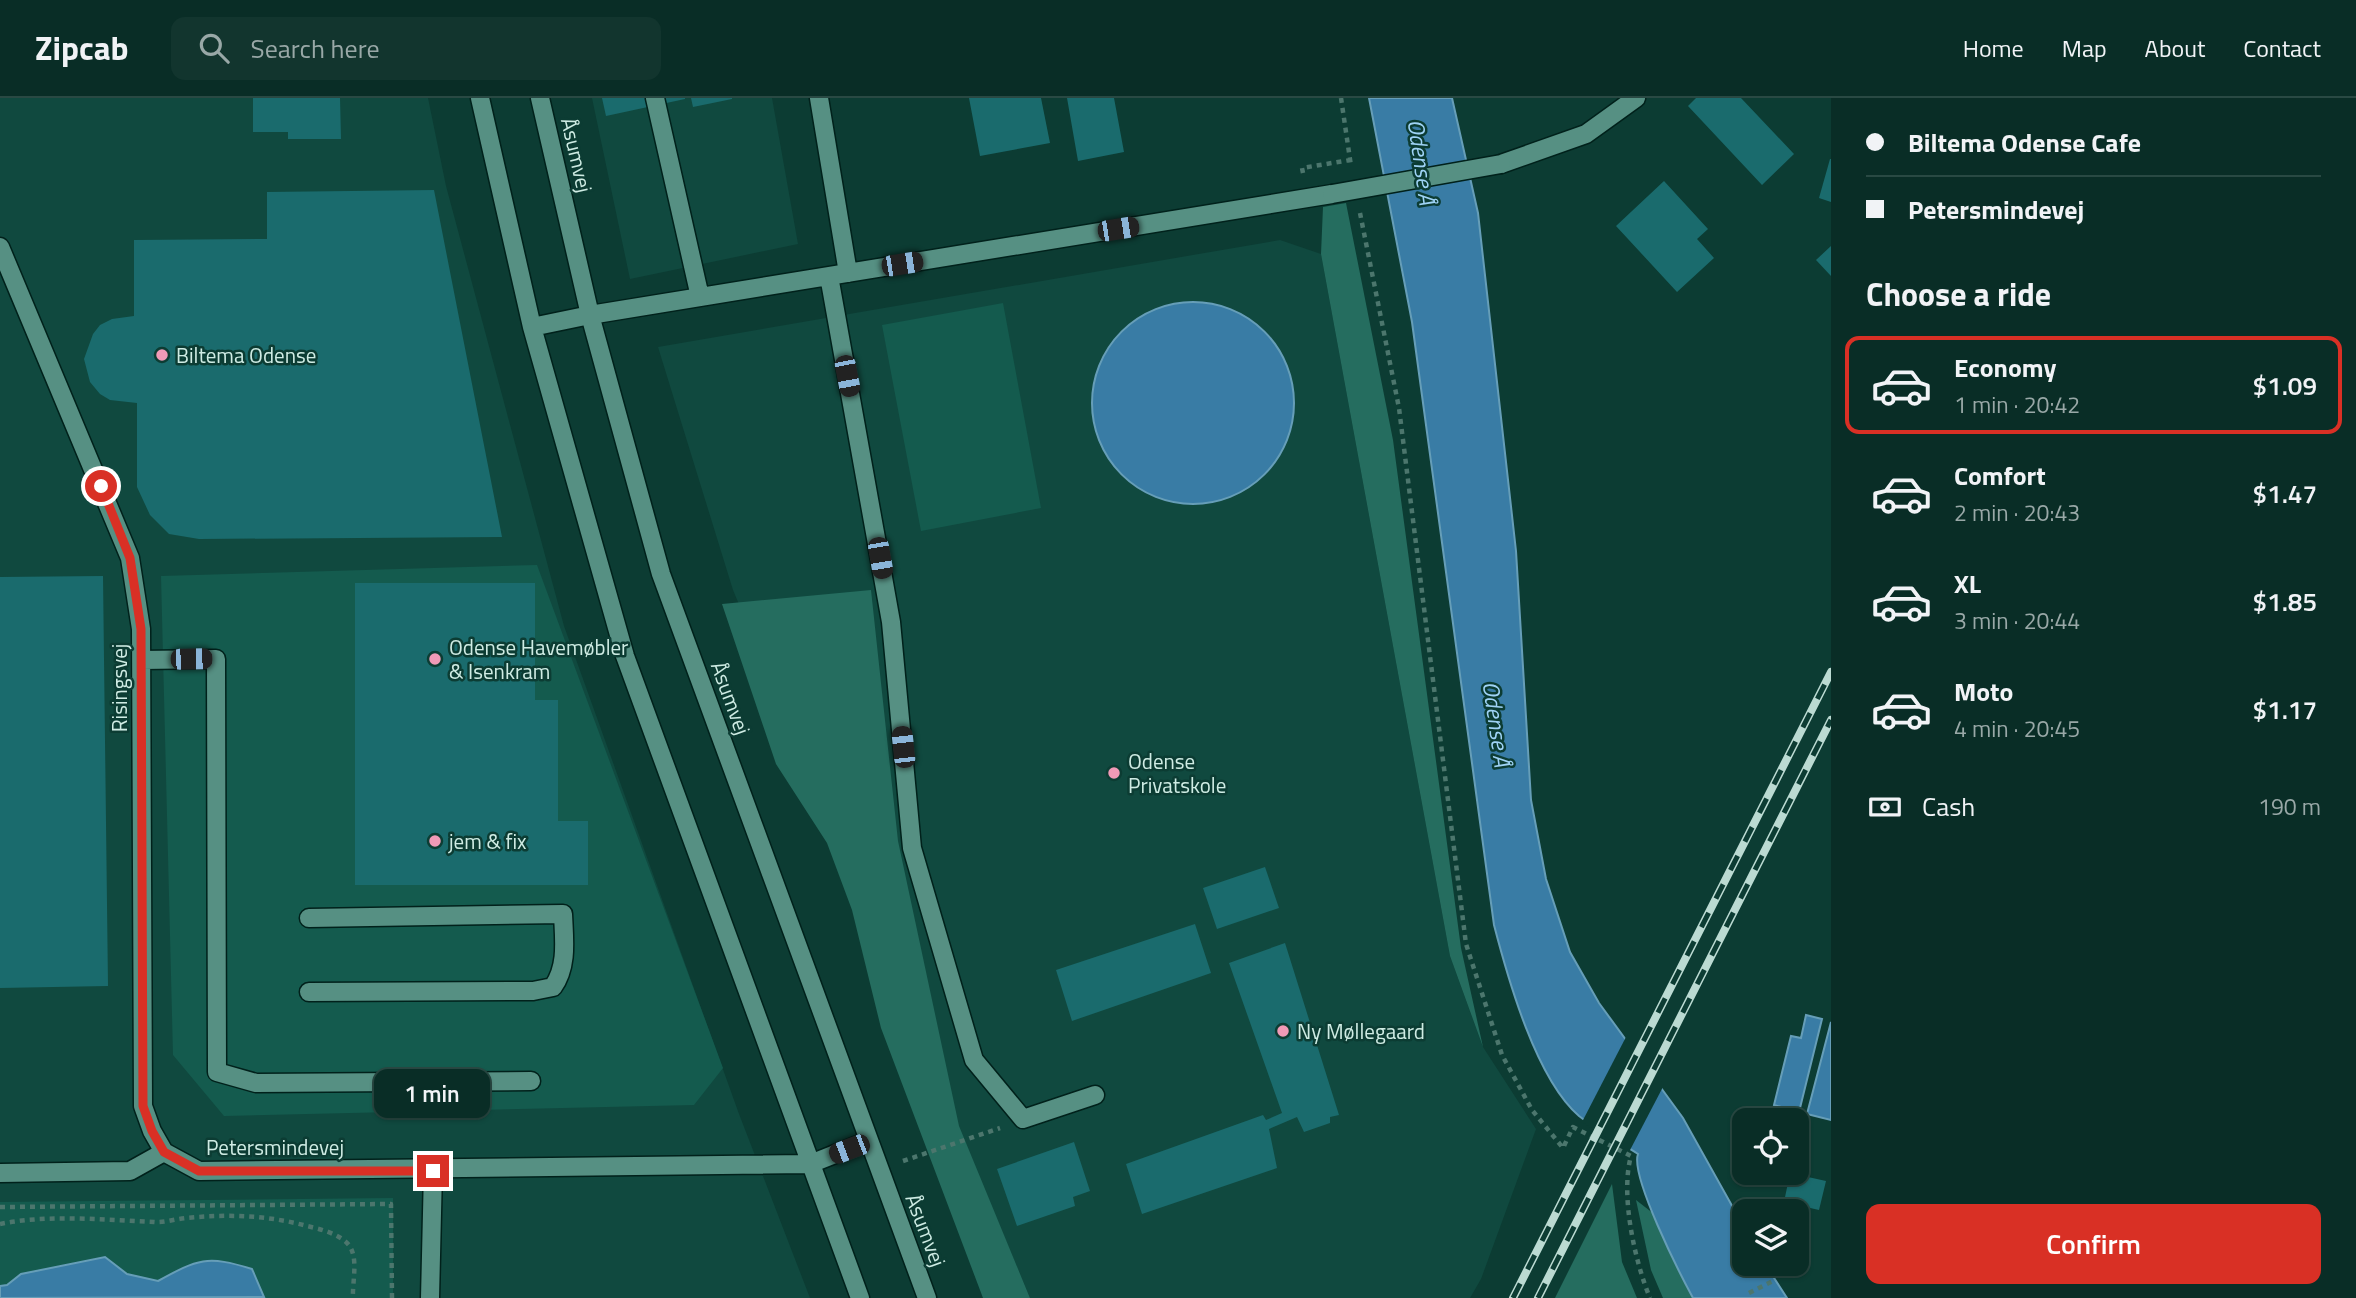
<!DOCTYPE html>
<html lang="en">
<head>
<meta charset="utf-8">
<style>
  :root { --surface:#092d26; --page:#12352e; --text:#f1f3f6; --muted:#99a8a7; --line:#294943; --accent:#d93025 }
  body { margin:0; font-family:"Titillium Web",sans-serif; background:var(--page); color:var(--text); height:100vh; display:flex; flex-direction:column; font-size:26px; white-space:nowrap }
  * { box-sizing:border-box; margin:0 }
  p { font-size:23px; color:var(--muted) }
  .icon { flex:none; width:38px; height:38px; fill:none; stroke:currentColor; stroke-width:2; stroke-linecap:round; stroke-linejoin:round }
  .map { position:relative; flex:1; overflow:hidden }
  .drawer { display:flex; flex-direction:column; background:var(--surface); width:525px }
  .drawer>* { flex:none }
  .top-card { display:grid; align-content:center; height:154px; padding:0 35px; background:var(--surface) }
  .tools { position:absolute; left:1732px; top:1010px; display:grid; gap:14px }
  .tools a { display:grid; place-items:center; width:77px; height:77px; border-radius:14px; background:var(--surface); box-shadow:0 2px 5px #0004,0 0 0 2px var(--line); font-size:35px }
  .end { position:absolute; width:32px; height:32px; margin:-16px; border:9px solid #d93025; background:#fff; box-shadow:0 0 0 4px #fff }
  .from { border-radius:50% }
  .bubble { position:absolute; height:49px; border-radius:14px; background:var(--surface); box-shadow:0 2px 5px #0004,0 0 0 2px var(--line); font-size:23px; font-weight:600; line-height:49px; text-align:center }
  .car { position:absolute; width:21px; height:42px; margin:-21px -10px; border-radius:9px; box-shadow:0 0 5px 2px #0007; background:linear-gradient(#222 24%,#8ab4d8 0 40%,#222 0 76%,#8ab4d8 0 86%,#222 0) }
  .top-card b { display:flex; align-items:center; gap:24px; height:66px; font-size:26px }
  .top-card b+b { border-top:2px solid var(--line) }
  .top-card i { width:18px; height:18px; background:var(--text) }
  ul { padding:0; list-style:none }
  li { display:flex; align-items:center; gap:21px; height:98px; margin:0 14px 10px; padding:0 21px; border:4px solid transparent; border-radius:14px }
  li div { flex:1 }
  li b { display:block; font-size:26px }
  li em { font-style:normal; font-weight:600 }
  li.on { border-color:var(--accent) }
  li>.icon { width:63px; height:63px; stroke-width:1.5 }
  h2 { padding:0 35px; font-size:32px; line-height:84px }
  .pay { display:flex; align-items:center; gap:18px; height:77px; padding:0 35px; font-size:26px }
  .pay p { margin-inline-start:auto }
  .primary-button { display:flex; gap:14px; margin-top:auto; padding:14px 35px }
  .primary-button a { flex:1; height:80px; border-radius:14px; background:var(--accent); color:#fff; font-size:28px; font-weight:600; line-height:80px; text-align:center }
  header { display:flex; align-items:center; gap:42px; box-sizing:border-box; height:98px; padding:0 35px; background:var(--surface); border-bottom:2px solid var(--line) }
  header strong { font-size:33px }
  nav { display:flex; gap:38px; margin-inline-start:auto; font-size:24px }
  .search { width:490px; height:63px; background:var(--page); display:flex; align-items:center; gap:18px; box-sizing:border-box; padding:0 24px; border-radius:14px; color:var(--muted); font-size:26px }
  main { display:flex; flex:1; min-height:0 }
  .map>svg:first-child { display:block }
</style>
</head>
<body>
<header>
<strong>Zipcab</strong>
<div class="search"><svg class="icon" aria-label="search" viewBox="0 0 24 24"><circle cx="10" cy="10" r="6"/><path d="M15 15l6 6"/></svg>Search here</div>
<nav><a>Home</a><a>Map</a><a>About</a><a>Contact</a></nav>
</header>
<main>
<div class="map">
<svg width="1831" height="1200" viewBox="0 0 1831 1200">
  <rect width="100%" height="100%" fill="#0c3c33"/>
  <!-- built -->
  <path fill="#10493f" d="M0 0H428L446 88 564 528 739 1016 810 1200H0Z
    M592 0H772L798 146 630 181Z
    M1280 142 1321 156 1450 858 1483 949 1536 1031 1481 1181 1470 1200H1030L733 492 658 249Z"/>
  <!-- green -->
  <path fill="#145b4e" d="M1003 205 1041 410 921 433 882 227Z
    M537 467 723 970 694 1007 224 1018 173 957 161 478Z
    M393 1100V1200H0V1104Z"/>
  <!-- forest -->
  <path fill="#256d5f" d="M1346 105 1393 342 1461 850 1483 949 1450 858 1321 156 1323 109Z
    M871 492 898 743 959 1028 1030 1200H983L881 930 852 812 827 745 776 666 722 506Z
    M1612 1086 1622 1164 1637 1200H1555Z
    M1636 1102 1654 1116 1679 1174 1694 1200H1663L1651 1172Z"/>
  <!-- water -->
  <path fill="#397ca5" stroke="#669eb8" stroke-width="2" d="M1369 0H1452L1478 115 1516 453 1531 702 1546 781 1570 854 1599 905 1683 1020 1745 1131V1166H1765L1787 1200H1693C1680 1176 1630 1078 1638 1056 1619 1044 1597 1032 1579 1018 1536 981 1508 881 1494 827L1412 224Z
    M1092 305a101 101 0 1 1 202 0a101 101 0 1 1-202 0Z
    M1806 917 1822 921 1799 1014 1774 1007 1791 938 1801 940Z
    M1831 924V1022L1807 1016Z
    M105 1159 127 1176 158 1183C198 1161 207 1157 252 1171L264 1199 0 1200V1188L7 1187 21 1176Z"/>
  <!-- pier -->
  <path fill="#0c3c33" d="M1627 937 1664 987 1629 1054 1582 1024Z"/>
  <!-- building -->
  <path fill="#1a6b6d" d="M253 0H340L341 41H288V34H253Z
    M602 0H685V1L606 18Z
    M691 0H732V1L693 9Z
    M969 0H1041L1050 45 980 58Z
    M1067 0H1114L1124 54 1078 63Z
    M1696 0H1741L1794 56 1762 87 1688 8Z
    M1830 61H1831V104L1819 100Z
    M1664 83 1708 131 1697 141 1714 160 1677 194 1616 128Z
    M434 92 502 439 199 441 169 436 150 417 137 389V305L110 302 100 296 90 284 84 261 93 236 100 227 112 221 134 218V142L267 141V94Z
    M1831 148V178L1816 162Z
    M103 478 108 888 0 890V479Z
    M355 485H535V602H558V723H588V787H355Z
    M1265 769 1279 810 1217 831 1203 790Z
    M1195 826 1211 875 1072 923 1056 872Z
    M1285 845 1339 1017 1330 1019V1025L1304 1034 1297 1019 1269 1031 1277 1070 1142 1116 1126 1066 1263 1017 1266 1022 1282 1015 1229 865Z
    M1074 1044 1090 1093 1073 1099 1075 1108 1017 1128 997 1071Z
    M1790 1075 1826 1083 1819 1112 1784 1104Z"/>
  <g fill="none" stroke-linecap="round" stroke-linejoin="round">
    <!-- minor casing -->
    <g stroke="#01211b" stroke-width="21">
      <path id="minor" d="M480 0 532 229 625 558 860 1200
        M540 0 590 217 661 476 927 1200
        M655 0 700 199
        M819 0 848 175
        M1501 66 1586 36 1636 0
        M0 149 130 460 141 531 143 1008 152 1033 164 1054 199 1073 810 1066 868 1043
        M829 178 891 524 912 750 974 962 1023 1021 1095 997
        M532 229 590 217 1332 96
        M142 562 216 561 217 974 256 985 531 983
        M309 820 563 816C564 841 568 868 553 889L533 893 309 894
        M0 1075 130 1073 164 1054
        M430 1200 433 1073"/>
    </g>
    <!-- path -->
    <path stroke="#4c766d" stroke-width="4.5" stroke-dasharray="5 5" stroke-linecap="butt" d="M1341 0 1351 68
      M1303 75 1302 70 1350 62
      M1360 115 1399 310 1466 846 1502 957 1532 1012 1563 1050 1573 1029 1631 1058C1620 1097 1635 1164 1650 1200
      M903 1063 1000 1030
      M0 1109 391 1106 392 1200
      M0 1126C50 1116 104 1122 154 1124 164 1125 175 1121 186 1120 227 1116 267 1117 307 1128 320 1131 336 1135 346 1144 360 1156 352 1183 353 1200
      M1749 1195 1775 1182"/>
    <!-- minor -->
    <use href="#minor" stroke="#569083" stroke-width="18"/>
    <!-- rail casing -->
    <g stroke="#bbdad2" stroke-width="8">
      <path id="rail" d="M1513 1200 1831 574
        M1538 1200 1831 622"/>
    </g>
    <!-- rail -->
    <use href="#rail" stroke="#0c3c33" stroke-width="5" stroke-dasharray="16" stroke-linecap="butt"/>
    <!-- minor-bridge casing -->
    <g stroke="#01211b" stroke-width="21" stroke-linecap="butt">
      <path id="minor-bridge" d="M1332 96 1501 66"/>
    </g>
    <!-- minor-bridge -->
    <use href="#minor-bridge" stroke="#569083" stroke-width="18"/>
  </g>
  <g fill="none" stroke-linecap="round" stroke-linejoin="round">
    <!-- route -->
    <path stroke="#d93025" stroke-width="9" d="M101 388 130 460 141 531 143 1008 152 1033 164 1054 199 1073H433"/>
  </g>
  <!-- markers -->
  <g fill="#f09ab7" stroke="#0c3c33" stroke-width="2.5">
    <circle cx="162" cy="257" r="7"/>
    <circle cx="435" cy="561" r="7"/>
    <circle cx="1114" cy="675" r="7"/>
    <circle cx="435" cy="743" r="7"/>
    <circle cx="1283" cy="933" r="7"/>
  </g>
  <g text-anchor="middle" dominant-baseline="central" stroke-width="5" stroke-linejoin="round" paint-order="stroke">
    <!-- street labels -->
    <g font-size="21" fill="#cfece4" stroke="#0c3c33">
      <text transform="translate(577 57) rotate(77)">Åsumvej</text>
      <text transform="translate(119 590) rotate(-90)">Risingsvej</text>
      <text transform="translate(731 600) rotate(70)">Åsumvej</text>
      <text x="275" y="1049">Petersmindevej</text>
      <text transform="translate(926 1132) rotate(69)">Åsumvej</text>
    </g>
    <!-- poi labels -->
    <g font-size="21" fill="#cfece4" stroke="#0c3c33" text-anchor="start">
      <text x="176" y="257">Biltema Odense</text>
      <text x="449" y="549">Odense Havemøbler<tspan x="449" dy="24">&amp; Isenkram</tspan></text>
      <text x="1128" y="663">Odense<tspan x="1128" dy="24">Privatskole</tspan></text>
      <text x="449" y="743">jem &amp; fix</text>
      <text x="1297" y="933">Ny Møllegaard</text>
    </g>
    <!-- water labels -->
    <g font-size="23" font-style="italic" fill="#9fd3f6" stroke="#0c3c33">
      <text transform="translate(1422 64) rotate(82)">Odense Å</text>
      <text transform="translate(1497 626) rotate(82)">Odense Å</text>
    </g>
  </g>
</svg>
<div class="tools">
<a><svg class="icon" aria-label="locate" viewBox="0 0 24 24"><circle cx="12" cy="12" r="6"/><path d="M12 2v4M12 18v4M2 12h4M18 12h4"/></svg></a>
<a><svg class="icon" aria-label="layers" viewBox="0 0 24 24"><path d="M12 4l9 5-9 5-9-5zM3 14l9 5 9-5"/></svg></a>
</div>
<i class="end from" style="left:101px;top:388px"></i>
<i class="end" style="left:433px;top:1073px"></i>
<div class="bubble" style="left:374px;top:971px;width:116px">1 min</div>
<i class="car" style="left:1118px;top:131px;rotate:81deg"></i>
<i class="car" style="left:902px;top:166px;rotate:81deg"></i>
<i class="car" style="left:847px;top:278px;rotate:169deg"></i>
<i class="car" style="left:880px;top:460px;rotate:170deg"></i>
<i class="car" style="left:191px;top:561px;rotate:89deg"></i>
<i class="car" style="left:903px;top:649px;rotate:354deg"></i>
<i class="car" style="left:849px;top:1051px;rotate:249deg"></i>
</div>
<section class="drawer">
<div class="top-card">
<b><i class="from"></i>Biltema Odense Cafe</b>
<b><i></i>Petersmindevej</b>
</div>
<h2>Choose a ride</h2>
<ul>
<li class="on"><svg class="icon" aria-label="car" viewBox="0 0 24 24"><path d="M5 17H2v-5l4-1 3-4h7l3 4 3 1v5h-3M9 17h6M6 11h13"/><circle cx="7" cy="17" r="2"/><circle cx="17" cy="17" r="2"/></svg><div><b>Economy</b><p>1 min · 20:42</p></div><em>$1.09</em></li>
<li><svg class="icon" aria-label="car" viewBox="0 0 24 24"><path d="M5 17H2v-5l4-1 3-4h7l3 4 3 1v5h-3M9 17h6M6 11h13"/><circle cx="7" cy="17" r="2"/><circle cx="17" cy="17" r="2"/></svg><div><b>Comfort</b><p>2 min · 20:43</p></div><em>$1.47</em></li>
<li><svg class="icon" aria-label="car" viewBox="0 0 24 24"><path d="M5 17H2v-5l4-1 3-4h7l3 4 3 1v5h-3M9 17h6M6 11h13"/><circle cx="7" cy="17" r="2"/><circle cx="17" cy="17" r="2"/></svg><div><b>XL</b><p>3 min · 20:44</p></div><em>$1.85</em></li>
<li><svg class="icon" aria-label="car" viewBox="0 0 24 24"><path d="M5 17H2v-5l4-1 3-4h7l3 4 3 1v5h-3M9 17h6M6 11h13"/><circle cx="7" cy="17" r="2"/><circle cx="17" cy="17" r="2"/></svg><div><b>Moto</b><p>4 min · 20:45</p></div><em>$1.17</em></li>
</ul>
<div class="pay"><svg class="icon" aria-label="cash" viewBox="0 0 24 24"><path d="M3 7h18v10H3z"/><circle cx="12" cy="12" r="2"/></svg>Cash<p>190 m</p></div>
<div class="primary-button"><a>Confirm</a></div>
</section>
</main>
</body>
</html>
